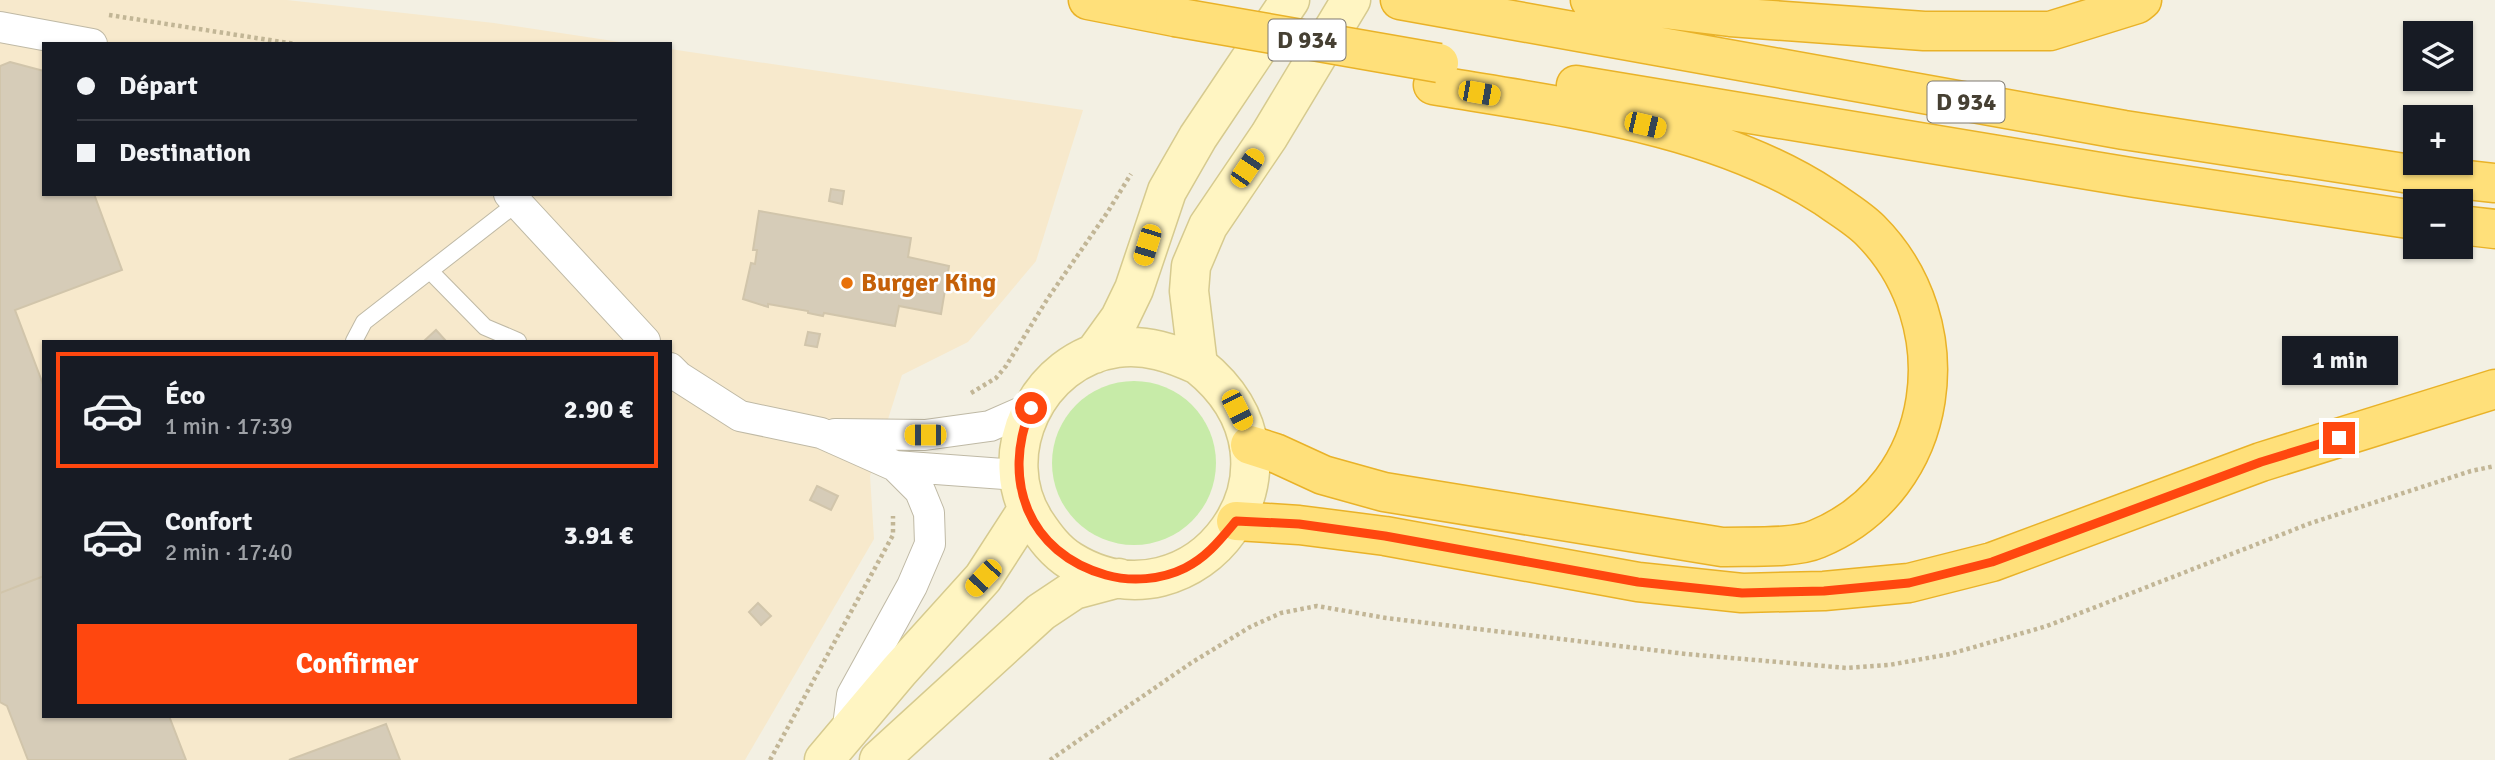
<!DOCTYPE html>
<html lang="fr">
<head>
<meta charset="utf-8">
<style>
  :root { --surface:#171b24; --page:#20242c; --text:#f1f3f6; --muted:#9ea1a6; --line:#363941; --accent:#ff470f }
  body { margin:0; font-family:Signika,sans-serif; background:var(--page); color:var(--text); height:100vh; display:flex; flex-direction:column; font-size:26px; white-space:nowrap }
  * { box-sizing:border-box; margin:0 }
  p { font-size:23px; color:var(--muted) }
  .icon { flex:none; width:38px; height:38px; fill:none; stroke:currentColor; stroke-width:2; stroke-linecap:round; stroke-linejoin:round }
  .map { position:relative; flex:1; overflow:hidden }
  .details { position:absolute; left:42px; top:340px; width:630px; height:378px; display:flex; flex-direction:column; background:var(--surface); border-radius:0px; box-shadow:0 2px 5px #0004 }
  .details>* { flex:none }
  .guide { position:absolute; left:42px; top:42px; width:630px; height:154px; border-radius:0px; box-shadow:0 2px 5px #0004; display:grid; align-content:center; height:154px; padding:0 35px; background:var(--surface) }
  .tools { position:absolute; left:2403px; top:21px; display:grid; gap:14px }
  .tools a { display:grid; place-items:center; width:70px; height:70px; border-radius:0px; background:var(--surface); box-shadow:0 2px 5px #0004; font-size:35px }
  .end { position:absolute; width:32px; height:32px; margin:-16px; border:9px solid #ff470f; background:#fff; box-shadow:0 0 0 4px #fff }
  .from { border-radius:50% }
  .bubble { position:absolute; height:49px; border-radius:0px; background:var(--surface); box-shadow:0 2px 5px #0004; font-size:23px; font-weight:700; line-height:49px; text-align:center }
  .car { position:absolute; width:21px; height:42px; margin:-21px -10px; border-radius:9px; box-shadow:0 0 5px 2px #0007; background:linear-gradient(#f5c518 24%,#345 0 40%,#f5c518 0 76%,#345 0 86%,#f5c518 0) }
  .guide b { display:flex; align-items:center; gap:24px; height:66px; font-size:26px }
  .guide b+b { border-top:2px solid var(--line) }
  .guide i { width:18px; height:18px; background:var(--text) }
  ul { padding:12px 0 0; list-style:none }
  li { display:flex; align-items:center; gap:21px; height:116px; margin:0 14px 10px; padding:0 21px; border:4px solid transparent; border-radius:0px }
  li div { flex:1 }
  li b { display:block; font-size:26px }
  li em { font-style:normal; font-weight:700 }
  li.selected { border-color:var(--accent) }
  li>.icon { width:63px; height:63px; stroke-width:1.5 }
  .primary-button { display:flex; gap:14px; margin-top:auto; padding:14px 35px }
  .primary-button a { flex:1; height:80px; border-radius:0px; background:var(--accent); color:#fff; font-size:28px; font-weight:700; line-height:80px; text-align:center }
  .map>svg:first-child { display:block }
</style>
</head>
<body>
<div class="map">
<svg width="2495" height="760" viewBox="0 0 2495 760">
  <rect width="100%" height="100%" fill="#f3f0e3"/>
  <!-- commercial -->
  <path fill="#f7e9cc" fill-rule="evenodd" d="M0 0H287L494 23 633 44H44V194H670V49L1083 110 1036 261 968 342 902 375 870 476 874 539 745 760H0ZM44 341H670V716H44Z"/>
  <!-- green -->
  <path fill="#c7eba8" d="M1052 463a82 82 0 1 1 164 0a82 82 0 1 1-164 0Z"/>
  <!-- building -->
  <path fill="#d6ccb8" stroke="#d1c5ab" stroke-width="2" d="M10 62 44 71V194H94L122 270 15 310 44 387V576L0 593V66Z
    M831 189 844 191 842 204 829 201Z
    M759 211 911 238 908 257 949 266 941 314 899 306 895 326 824 313 823 316 808 313V311L768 304V307L743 299 751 263 755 264 757 250H753Z
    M436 330 446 341H424Z
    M808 332 820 334 817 347 805 345Z
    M817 486 838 496 831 510 810 500Z
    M44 576V716H169L186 760H28L7 706 0 702V593Z
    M758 603 771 616 761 625 749 612Z
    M386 724 400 760H289Z"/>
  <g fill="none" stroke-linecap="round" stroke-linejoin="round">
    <!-- service casing -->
    <g stroke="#bfb9a5" stroke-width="18">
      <path id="service" d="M430 271 485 327 518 341
        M354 341 364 322 517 203"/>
    </g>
    <!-- minor casing -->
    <g stroke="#bfb9a5" stroke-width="32">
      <path id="minor" d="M0 27 92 44
        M509 194 645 341
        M670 368 679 377 740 416 821 433 895 466 920 491 929 513 930 544 912 586 852 695 847 734
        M835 434 925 435 990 426 1031 408
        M895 466 1018 475"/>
    </g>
    <!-- secondary casing -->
    <g stroke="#d6ca8f" stroke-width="41">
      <path id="secondary" d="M1094 354 1120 318 1134 289 1167 191 1198 137 1290 0
        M1198 365C1172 353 1146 344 1117 348 1037 359 992 455 1035 522 1045 537 1055 551 1071 561 1194 637 1326 467 1198 365L1189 291 1191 266 1208 226 1269 136 1351 0
        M824 760 899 671 983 578 1027 510
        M879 760 1041 612 1074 590 1119 578"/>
    </g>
    <!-- trunk casing -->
    <g stroke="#e9b228" stroke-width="41">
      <path id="trunk" d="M1088 0 1175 17
        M1400 0 2124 130 2404 173 2495 183
        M1590 0 1730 17 1924 31H2050L2137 4 2142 0
        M1576 85 2136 178 2415 220
        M2460 225 2495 229
        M1250 445 1275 453 1323 475 1384 492 1722 547C1748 546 1794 549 1817 539 1943 487 1963 323 1870 230 1858 218 1841 208 1827 198 1715 124 1563 107 1433 85
        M1236 521 1299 525 1385 536 1638 582 1742 593 1824 591 1909 583 1992 562 2261 462 2495 389"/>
    </g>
    <!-- path -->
    <path stroke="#c2b696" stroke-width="4.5" stroke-dasharray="3.5 3.5" stroke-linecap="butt" d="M109 15 295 44
      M971 393 996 378 1006 366 1048 298 1107 213 1131 174
      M770 760 893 535V516
      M1050 760 1191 663 1250 627 1281 613 1317 606 1386 618 1686 654 1847 668 1889 665 1950 654 2047 626 2311 523 2471 471 2495 466"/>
    <!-- service -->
    <use href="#service" stroke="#fff" stroke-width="16"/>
    <!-- minor -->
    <use href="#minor" stroke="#fff" stroke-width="30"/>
    <!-- secondary -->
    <use href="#secondary" stroke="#fff5c2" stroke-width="38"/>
    <!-- trunk -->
    <use href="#trunk" stroke="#ffe07a" stroke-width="38"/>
    <!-- trunk-bridge casing -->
    <g stroke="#e9b228" stroke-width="41" stroke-linecap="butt">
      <path id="trunk-bridge" d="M1175 17 1439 63"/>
    </g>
    <!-- trunk-bridge -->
    <use href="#trunk-bridge" stroke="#ffe07a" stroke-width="38"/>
  </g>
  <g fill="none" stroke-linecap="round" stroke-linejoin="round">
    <!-- route -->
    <path stroke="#ff470f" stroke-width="9" d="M1031 408C1001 480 1028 553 1106 575 1131 582 1161 580 1185 568 1207 557 1220 540 1236 521L1299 524 1385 536 1638 582 1742 593 1824 591 1909 583 1992 562 2261 462 2339 438"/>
  </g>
  <!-- markers -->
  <circle fill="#e8710a" stroke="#fff" stroke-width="2.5" cx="847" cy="283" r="7"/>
  <g text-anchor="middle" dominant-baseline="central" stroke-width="5" stroke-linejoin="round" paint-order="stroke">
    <!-- shield labels -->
    <g fill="#fff" stroke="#7e7970" stroke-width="2">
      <rect x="1268.5" y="19.5" width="77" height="41" rx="5"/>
      <rect x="1927.5" y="81.5" width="77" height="41" rx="5"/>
    </g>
    <g font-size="24" font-weight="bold" fill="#464033">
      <text x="1307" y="40">D 934</text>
      <text x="1966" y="102">D 934</text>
    </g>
    <!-- food labels -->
    <g font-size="26" font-weight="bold" fill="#c56008" stroke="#fff" text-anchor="start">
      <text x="861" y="283">Burger King</text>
    </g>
  </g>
</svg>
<div class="tools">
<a><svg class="icon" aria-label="layers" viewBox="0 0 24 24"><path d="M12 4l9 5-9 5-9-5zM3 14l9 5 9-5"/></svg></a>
<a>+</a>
<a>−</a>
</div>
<i class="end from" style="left:1031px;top:408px"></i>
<i class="end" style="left:2339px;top:438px"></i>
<div class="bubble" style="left:2282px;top:336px;width:116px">1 min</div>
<i class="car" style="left:1479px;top:93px;rotate:100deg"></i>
<i class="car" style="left:1645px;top:125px;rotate:103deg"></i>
<i class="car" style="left:1247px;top:168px;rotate:34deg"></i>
<i class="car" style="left:1147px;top:245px;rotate:197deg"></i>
<i class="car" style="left:1237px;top:410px;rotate:153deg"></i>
<i class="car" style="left:925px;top:435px;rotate:270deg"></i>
<i class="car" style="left:983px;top:578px;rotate:223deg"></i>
<div class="guide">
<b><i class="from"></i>Départ</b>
<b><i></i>Destination</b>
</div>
<section class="details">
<ul>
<li class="selected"><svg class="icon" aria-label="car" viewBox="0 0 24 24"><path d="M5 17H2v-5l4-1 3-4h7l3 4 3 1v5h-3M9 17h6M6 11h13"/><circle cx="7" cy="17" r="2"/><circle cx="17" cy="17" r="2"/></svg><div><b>Éco</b><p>1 min · 17:39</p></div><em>2.90 €</em></li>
<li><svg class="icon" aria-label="car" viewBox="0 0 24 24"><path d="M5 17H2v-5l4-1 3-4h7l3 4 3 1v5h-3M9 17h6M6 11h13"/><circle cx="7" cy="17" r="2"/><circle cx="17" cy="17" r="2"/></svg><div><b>Confort</b><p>2 min · 17:40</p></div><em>3.91 €</em></li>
</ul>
<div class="primary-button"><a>Confirmer</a></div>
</section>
</div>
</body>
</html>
